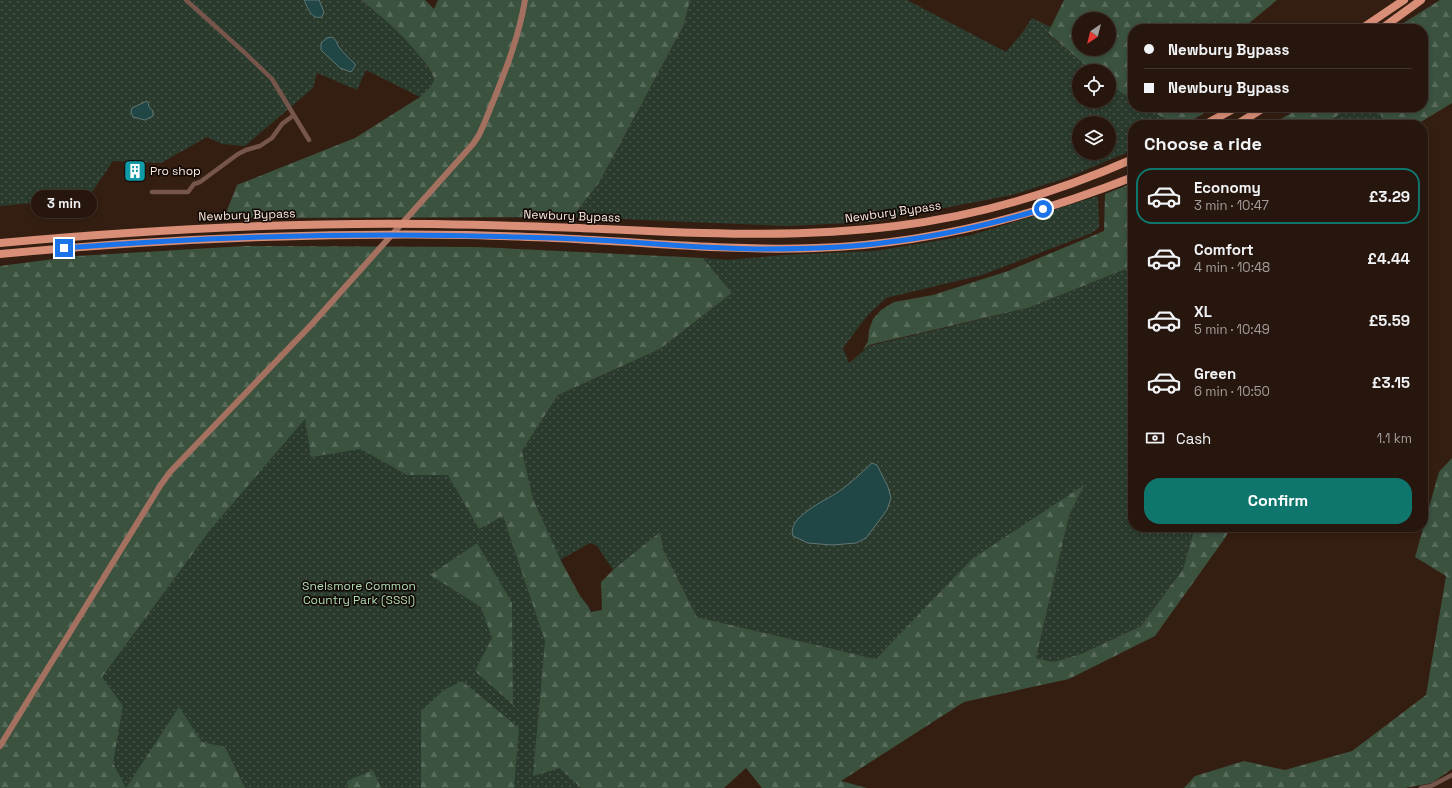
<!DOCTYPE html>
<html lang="en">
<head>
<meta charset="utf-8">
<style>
  :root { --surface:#27160d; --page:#2f1f16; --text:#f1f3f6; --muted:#a49f9d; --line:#43352e; --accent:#0f766e }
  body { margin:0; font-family:"Space Grotesk",sans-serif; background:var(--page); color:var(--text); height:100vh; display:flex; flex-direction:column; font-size:15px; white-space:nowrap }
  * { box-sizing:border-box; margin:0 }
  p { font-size:13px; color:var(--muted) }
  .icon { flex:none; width:22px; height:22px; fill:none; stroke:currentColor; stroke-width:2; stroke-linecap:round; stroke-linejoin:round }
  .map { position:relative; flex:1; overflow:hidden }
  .side { position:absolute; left:1128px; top:120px; width:300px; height:412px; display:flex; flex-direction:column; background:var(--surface); border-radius:16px; box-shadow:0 2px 6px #0003,0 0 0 1px var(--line) }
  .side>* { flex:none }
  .top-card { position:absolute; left:1128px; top:24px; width:300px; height:88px; border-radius:16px; box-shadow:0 2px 6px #0003,0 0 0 1px var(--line); display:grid; align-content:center; height:88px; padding:0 16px; background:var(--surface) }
  .needle { width:26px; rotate:215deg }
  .tools { position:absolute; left:1072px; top:12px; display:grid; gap:8px }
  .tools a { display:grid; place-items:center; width:44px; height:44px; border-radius:50%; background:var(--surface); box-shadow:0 2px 6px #0003,0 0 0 1px var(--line); font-size:20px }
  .end { position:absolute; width:18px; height:18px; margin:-9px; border:5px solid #1a73e8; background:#fff; box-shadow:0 0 0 2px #fff }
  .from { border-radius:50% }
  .bubble { position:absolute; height:28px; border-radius:14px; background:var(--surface); box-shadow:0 2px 6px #0003,0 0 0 1px var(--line); font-size:13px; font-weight:700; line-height:28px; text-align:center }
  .top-card b { display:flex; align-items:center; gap:14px; height:38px; font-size:15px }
  .top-card b+b { border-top:1px solid var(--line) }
  .top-card i { width:10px; height:10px; background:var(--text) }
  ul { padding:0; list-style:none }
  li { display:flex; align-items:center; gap:12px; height:56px; margin:0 8px 6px; padding:0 8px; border:2px solid transparent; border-radius:16px }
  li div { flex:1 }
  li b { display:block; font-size:15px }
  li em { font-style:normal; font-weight:700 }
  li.active { border-color:var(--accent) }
  li>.icon { width:36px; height:36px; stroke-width:1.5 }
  h2 { padding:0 16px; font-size:18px; line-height:48px }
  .pay { display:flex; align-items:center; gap:10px; height:44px; padding:0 16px; font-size:15px }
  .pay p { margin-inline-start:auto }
  .action { display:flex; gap:8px; margin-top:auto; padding:8px 16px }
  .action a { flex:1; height:46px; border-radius:16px; background:var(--accent); color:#fff; font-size:16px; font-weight:700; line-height:46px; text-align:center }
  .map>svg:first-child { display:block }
</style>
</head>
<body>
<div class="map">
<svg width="1452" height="788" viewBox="0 0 1452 788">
  <defs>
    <pattern id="grass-dots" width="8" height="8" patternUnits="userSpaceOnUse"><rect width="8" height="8" fill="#2a3a2d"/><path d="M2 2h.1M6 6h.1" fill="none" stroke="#4a574b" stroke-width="1.8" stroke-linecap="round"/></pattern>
    <pattern id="forest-firs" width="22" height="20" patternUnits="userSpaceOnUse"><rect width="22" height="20" fill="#3b523f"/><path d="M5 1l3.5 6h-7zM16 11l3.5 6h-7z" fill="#586b5b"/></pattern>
  </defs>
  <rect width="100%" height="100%" fill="#341e11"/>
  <!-- grass -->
  <path fill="url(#grass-dots)" fill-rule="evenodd" d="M0 0H361C385 20 424 50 434 80L431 86 420 97 366 70 357 90 317 73 313 88 245 146 222 144 207 137 161 163 113 161 88 198 0 206Z
    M690 0H907L1006 52 1022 33 1032 18 1051 27 1048 34 1092 71H1079V101H1109V85L1133 100V107H1145L1175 125H1133V150L1066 178 1012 195 871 222 787 226 572 217 599 183 684 25ZM1079 123H1109V153H1079Z
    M1349 107H1377L1382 118 1375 125H1326Z
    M1098 196 1099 227 1092 233 982 275 886 298 867 316 843 348 849 363 869 346 1028 308 1133 266V527H1195L1183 569 1141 626 1081 654 1053 662 1036 658 1069 516 1083 485 876 659 697 617 663 549 660 533 613 570 597 546 590 543 560 560 580 596 588 606 591 612 602 610 709 788H0L255 384 472 395 532 497 522 451 558 395 660 349 732 293 703 258 729 260 783 255 875 251 972 235Z"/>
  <!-- forest -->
  <path fill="url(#forest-firs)" fill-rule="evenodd" d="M361 0H425L434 9 438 0H690L684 25 599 183 572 217 224 218 237 185 355 138 420 97 431 86 434 80C431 69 425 62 418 54 401 33 382 17 361 0Z
    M1064 0H1277L1242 29H1133V100L1109 85V71H1092L1048 33ZM1079 19H1109V49H1079Z
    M1440 0H1452V103L1416 125H1375L1382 118 1377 107H1423V29H1394Z
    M1145 107H1206L1203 114 1183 125H1175Z
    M1301 107H1349L1325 125H1271Z
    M1133 183V266L1028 308 869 345 863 350 868 341 869 330 873 319 881 310 894 302 933 295 1008 271 1104 231 1105 194Z
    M245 246 477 247 703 258 732 293 660 349 558 395 522 451 533 499 560 559 580 596 588 606 591 612 602 610 601 582 613 570 660 532 663 549 697 617 876 659 972 559 1084 485 1069 516 1036 658 1053 662 1081 654 1141 626 1183 569 1195 527H1231L1225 538 1155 636 1069 679 964 702 841 781 867 788H762L746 768 724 788H581L560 768 533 776 545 641 503 516 479 529 448 475H407L361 449 311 457 305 419 210 530 102 677 123 706 113 763 126 788 179 707 202 742 225 747 245 788H0V266L77 256Z
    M1452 458V769L1432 783 1405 788H1184L1195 776 1244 761 1285 770 1352 751 1426 695 1446 576 1415 557 1439 472Z
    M477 543 512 603 513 705 475 671 492 638 481 607 430 575Z
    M462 681 519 728 514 788H421V711L444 690Z
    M373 770 381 788H348L347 781Z"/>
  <!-- water -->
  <path fill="#204646" stroke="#627875" d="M304 0H319L324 12 322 17C311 20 308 8 304 0Z
    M332 37C337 40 336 43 339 47 343 53 349 58 355 64V66L351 72 340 68 321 50V43L327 38Z
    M147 101 148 102 149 107 153 111V116L145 120 133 117 131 112 132 108Z
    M872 463 877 465 888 487 891 498 887 510 866 538 856 543 832 545 808 543 793 536C786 517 827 500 838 492 850 484 861 473 872 463Z"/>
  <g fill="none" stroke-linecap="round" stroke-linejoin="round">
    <!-- minor -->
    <path stroke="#76554b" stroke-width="4.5" d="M186 0 245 53 272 79 309 140
      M152 192H188L194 184 200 182 238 154 246 150 260 146 272 138 282 124 294 115
      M1421 788 1431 786 1452 775"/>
    <!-- secondary -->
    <path stroke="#a47060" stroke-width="6" d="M0 746 160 486 170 472 312 324 473 144 479 135 484 124C500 84 518 43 525 0"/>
    <!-- trunk -->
    <path stroke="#d88e77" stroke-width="8" d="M1361 29 1404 0
      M1381 29 1421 0
      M1204 125 1237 107
      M1236 125 1265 107
      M0 243C143 230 287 222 431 224 480 225 530 226 580 228 686 233 791 239 896 226 977 216 1058 192 1133 159
      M0 254C154 239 310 233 465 235 501 236 538 237 574 239 654 243 735 251 815 248 925 245 1032 217 1133 177"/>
  </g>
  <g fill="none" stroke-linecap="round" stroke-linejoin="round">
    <!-- route -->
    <path stroke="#1a73e8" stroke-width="5" d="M64 248C215 236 367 232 518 237 569 238 620 241 671 245 703 247 734 249 765 249 806 249 848 248 889 242 941 236 992 224 1043 209"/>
  </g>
  <!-- icons -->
  <defs>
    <g id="building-square" transform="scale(1.15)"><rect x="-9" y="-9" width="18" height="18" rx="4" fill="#0f9aa8" stroke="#140b06"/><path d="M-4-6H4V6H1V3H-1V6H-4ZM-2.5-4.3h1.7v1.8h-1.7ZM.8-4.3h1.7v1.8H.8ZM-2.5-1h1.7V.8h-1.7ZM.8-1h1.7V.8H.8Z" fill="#fff"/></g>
  </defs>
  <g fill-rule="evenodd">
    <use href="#building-square" x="135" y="171"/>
  </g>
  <g text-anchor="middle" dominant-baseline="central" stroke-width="3.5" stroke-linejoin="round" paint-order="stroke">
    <!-- poi labels -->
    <g font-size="12" fill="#fbece3" stroke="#140b06" text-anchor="start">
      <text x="150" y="171">Pro shop</text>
    </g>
    <!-- street labels -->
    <g font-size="12" fill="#fbece3" stroke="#140b06">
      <text transform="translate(893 212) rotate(-8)">Newbury Bypass</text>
      <text transform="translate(247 215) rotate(-2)">Newbury Bypass</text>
      <text transform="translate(572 216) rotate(2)">Newbury Bypass</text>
    </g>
    <!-- park labels -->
    <g font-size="12" fill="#addcb5" stroke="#140b06">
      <text x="359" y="586">Snelsmore Common<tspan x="359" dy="14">Country Park (SSSI)</tspan></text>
    </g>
  </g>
</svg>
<div class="tools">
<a><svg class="needle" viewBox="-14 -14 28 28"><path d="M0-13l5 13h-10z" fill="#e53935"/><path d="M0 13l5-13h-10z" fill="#a49f9d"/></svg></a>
<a><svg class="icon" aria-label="locate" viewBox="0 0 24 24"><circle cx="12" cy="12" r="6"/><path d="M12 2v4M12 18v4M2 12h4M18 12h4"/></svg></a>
<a><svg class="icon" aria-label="layers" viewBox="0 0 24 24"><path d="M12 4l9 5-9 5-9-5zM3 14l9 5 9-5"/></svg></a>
</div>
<i class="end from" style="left:1043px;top:209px"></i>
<i class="end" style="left:64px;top:248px"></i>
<div class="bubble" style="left:31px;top:190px;width:66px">3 min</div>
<div class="top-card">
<b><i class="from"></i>Newbury Bypass</b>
<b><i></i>Newbury Bypass</b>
</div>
<section class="side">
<h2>Choose a ride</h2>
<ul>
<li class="active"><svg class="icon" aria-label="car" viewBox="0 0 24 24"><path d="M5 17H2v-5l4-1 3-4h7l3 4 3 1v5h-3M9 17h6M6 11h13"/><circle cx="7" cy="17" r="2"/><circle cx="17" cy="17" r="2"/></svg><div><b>Economy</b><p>3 min · 10:47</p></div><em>£3.29</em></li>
<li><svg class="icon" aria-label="car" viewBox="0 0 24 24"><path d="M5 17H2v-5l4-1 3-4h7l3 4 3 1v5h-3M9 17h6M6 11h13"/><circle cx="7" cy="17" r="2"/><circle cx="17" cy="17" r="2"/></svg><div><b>Comfort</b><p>4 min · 10:48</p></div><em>£4.44</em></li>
<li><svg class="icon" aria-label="car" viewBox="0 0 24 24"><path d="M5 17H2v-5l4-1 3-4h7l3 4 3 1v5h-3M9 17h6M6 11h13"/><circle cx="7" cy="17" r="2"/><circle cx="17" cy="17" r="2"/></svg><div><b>XL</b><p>5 min · 10:49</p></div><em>£5.59</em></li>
<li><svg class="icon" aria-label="car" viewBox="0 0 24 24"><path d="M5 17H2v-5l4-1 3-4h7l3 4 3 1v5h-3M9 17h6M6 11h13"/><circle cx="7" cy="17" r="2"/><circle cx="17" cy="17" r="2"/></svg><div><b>Green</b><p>6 min · 10:50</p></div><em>£3.15</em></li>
</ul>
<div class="pay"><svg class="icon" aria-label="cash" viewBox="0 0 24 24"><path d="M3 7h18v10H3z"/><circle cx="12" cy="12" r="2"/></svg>Cash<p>1.1 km</p></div>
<div class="action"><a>Confirm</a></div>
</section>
</div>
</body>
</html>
